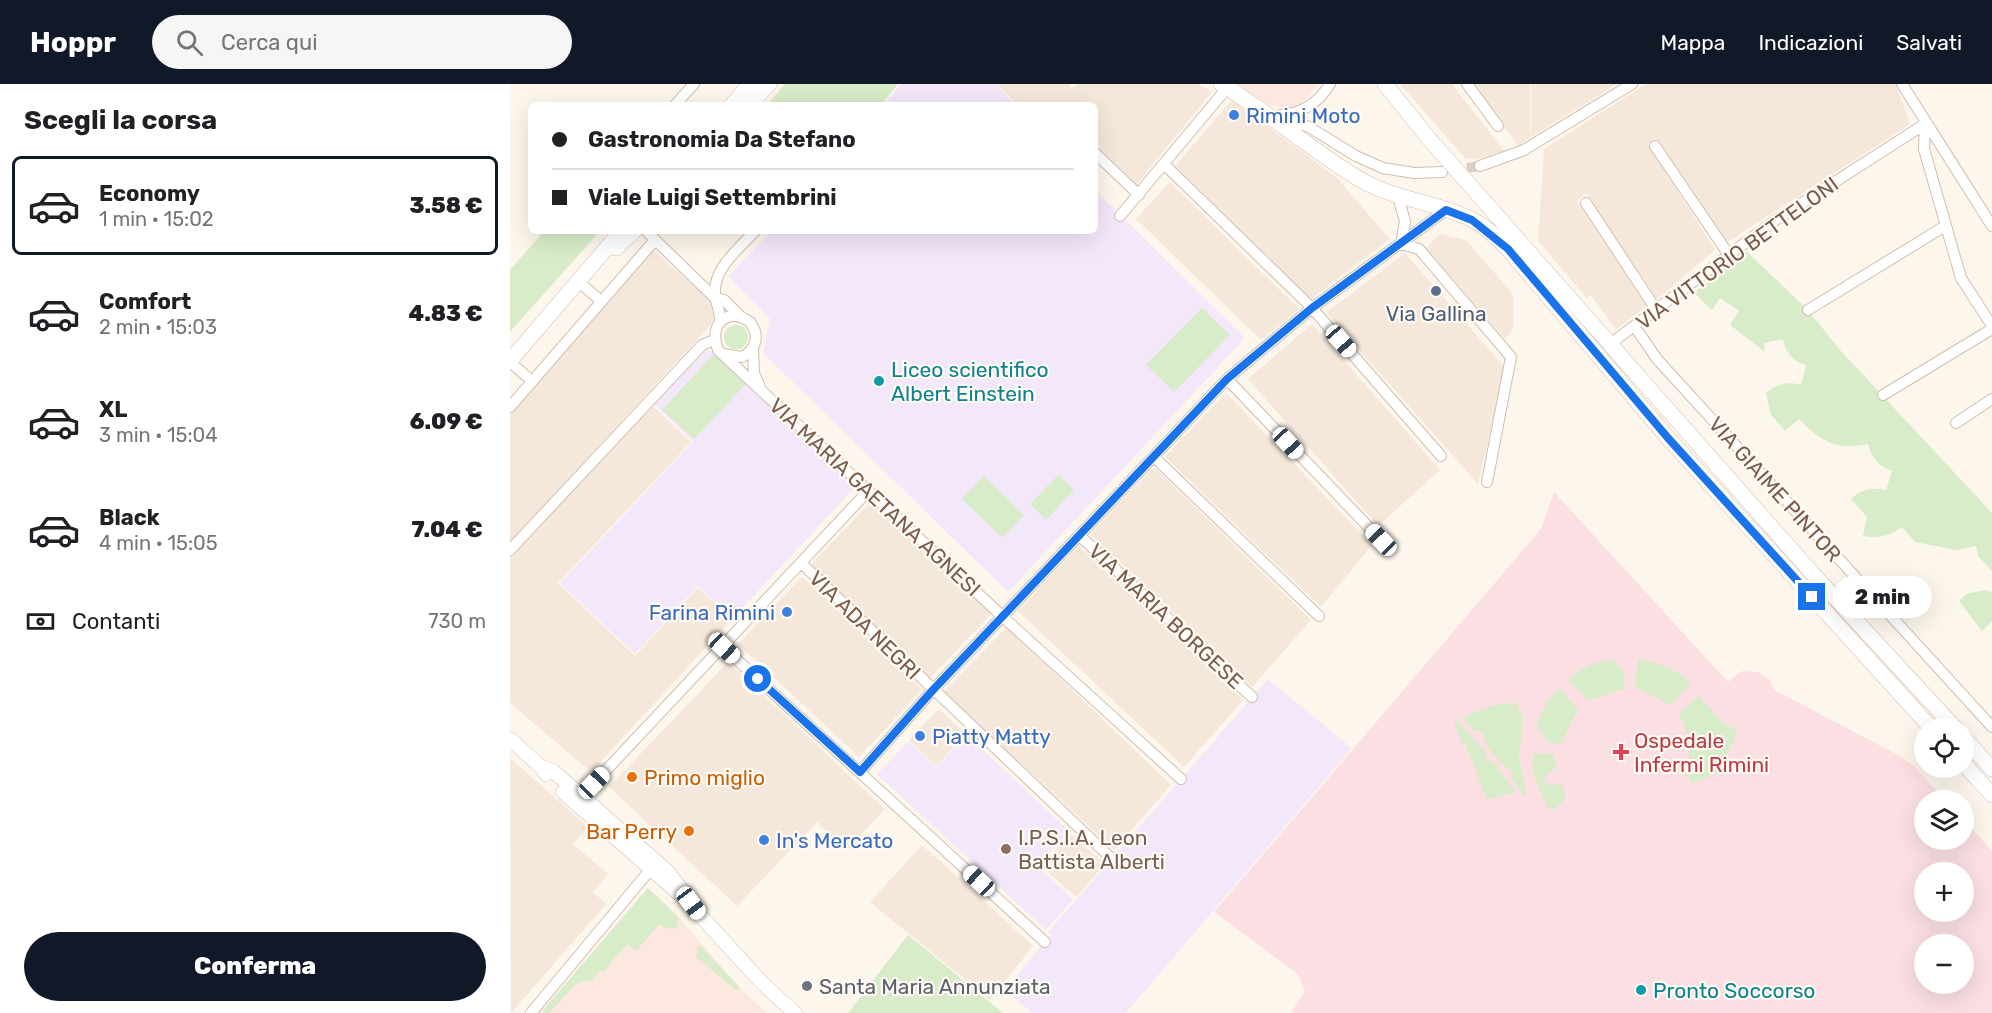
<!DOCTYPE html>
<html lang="it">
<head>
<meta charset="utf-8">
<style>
  :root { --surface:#fff; --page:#f6f6f6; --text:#202124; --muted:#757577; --line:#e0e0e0; --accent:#111827 }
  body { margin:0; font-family:Rubik,sans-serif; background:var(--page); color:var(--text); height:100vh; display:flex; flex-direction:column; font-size:22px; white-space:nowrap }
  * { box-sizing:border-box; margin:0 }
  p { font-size:20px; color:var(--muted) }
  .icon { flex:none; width:33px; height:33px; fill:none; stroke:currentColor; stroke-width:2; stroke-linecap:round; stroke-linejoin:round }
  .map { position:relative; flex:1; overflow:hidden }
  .details { display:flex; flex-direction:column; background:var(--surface); width:510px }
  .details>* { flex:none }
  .top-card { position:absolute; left:18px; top:18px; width:570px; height:132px; border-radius:9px; box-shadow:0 6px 24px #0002; display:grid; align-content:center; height:132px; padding:0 24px; background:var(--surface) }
  .tools { position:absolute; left:1404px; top:634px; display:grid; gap:12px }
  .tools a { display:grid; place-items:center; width:60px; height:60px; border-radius:50%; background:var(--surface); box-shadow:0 6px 24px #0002; font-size:30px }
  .end { position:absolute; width:27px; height:27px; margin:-14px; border:8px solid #1a73e8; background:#fff; box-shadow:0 0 0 3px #fff }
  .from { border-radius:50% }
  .bubble { position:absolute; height:42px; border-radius:21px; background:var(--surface); box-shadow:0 6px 24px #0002; font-size:20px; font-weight:800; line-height:42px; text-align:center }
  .car { position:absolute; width:18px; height:36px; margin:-18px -9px; border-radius:8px; box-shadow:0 0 4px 2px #0007; background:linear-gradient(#fff 24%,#345 0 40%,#fff 0 76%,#345 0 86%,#fff 0) }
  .top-card b { display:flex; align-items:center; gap:21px; height:57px; font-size:22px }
  .top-card b+b { border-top:2px solid var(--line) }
  .top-card i { width:15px; height:15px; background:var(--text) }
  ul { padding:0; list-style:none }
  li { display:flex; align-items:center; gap:18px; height:99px; margin:0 12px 9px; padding:0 12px; border:3px solid transparent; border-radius:9px }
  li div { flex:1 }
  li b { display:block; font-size:22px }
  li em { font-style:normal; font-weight:800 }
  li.on { border-color:var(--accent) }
  li>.icon { width:54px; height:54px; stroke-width:1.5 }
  h2 { padding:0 24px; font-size:27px; line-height:72px }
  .pay { display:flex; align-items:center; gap:15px; height:66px; padding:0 24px; font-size:22px }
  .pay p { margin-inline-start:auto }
  .action { display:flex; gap:12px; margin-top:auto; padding:12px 24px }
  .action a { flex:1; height:69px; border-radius:36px; background:var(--accent); color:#fff; font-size:24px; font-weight:800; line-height:69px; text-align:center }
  header { display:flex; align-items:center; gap:36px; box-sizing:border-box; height:84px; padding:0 30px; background:var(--accent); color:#fff }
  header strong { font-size:28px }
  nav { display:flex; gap:33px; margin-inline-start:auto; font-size:21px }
  .search { width:420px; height:54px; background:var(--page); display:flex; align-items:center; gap:15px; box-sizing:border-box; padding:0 21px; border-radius:33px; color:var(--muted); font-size:22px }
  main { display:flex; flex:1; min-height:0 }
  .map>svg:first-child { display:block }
</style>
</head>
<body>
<header>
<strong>Hoppr</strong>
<div class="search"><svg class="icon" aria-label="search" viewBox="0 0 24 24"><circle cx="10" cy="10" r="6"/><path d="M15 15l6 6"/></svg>Cerca qui</div>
<nav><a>Mappa</a><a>Indicazioni</a><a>Salvati</a></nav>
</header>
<main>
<section class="details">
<h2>Scegli la corsa</h2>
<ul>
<li class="on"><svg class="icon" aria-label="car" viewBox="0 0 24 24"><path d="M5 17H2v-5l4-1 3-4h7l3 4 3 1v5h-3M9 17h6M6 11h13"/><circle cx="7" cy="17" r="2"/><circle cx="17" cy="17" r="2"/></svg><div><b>Economy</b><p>1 min · 15:02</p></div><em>3.58 €</em></li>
<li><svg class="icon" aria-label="car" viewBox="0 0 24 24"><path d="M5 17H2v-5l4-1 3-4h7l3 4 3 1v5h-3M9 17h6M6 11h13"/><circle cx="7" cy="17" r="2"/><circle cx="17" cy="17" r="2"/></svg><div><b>Comfort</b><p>2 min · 15:03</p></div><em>4.83 €</em></li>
<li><svg class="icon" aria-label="car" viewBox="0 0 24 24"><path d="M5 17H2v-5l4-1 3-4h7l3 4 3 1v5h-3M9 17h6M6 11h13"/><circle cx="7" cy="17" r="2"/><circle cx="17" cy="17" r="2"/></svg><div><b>XL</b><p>3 min · 15:04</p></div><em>6.09 €</em></li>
<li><svg class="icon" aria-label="car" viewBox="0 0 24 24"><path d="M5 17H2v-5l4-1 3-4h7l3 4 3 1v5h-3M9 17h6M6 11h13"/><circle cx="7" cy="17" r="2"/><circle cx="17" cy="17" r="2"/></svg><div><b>Black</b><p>4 min · 15:05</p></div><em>7.04 €</em></li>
</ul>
<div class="pay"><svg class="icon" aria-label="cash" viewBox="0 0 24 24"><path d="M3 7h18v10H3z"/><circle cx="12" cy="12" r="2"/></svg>Contanti<p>730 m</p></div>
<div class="action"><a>Conferma</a></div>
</section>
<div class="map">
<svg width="1482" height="929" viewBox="0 0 1482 929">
  <rect width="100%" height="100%" fill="#fdf6ec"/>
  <!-- residential -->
  <path fill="#f5e8da" d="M486 0H558L562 5 567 0H689L702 8 626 101 585 61V21H507Z
    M890 0H942L994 67 968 75H956Z
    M963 0H1020V54L1008 62Z
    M1021 0H1107L1021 53Z
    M1136 0H1386L1400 40 1216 159 1146 54 1138 60 1205 166 1147 215 1076 109 1067 117 1137 221 1106 246 1081 211 1077 214 1028 157 1034 65Z
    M722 16 826 93 880 155 801 215 665 82Z
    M660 98 789 225 751 256 626 135Z
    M930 150 956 156 1003 210V245L995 255 916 164Z
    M143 166 203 219 206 235 0 458V328Z
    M895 169 995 284 968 400 816 229Z
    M802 240 930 386 868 442 738 295Z
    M716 309 862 461 811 523 655 373Z
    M142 321 181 358 48 499 125 572 188 504 222 535 81 688 0 619V473Z
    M644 383 801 536 742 603 580 450Z
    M363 416 483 528 420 594 300 481Z
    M569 462 733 616 674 683 508 527Z
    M292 493 412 605 349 673 228 560Z
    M497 543 661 701 604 766 434 608Z
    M218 578 375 725 337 766 307 738 227 822 99 703Z
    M429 625 456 650 426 682 399 656Z
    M0 674 78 743 63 760 98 790 83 808 96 820 1 929Z
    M561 750 595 780 566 813 531 782Z
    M412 761 523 862 480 916 360 818Z"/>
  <!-- commercial -->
  <path fill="#fde8e0" d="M726 0H809L791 20 779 24 756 20Z
    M138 804 165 829 229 903 257 929H30Z"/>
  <!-- education -->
  <path fill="#f3e8fa" d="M391 0H485L505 21H373Z
    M585 106 735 254 498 508 253 269 260 235 218 192 262 147H585Z
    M199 266 205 268 347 401 223 534 188 502 125 570 50 499 183 358 143 319 193 268Z
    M758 595 842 664 616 929H522L495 906 541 851 538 848Z
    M457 651 559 747 527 782 563 815 536 846 367 690 399 657 426 683Z"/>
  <!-- medical -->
  <path fill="#fbdfe3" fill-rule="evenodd" d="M1044 408 1218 598 1232 587 1249 588 1260 597 1264 606 1388 671 1403 681 1436 717H1414V756H1454V736L1482 767V929H781L795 907 788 890 704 828 1031 445ZM1414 789H1454V828H1414ZM1414 861H1454V900H1414Z"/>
  <!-- green -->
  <path fill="#d8ecc9" d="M275 0H388L371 21H257Z
    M34 147H90L0 248V186Z
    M1236 167 1298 226 1330 266 1482 429V487L1468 472 1466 462 1446 466 1405 458 1392 443C1381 452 1366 455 1353 452L1357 433 1341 415C1351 405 1363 403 1376 406L1382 387C1369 383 1361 373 1358 360 1326 367 1311 357 1289 335L1275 347 1261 331 1256 309C1266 300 1278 297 1291 301L1296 281C1284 278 1275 268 1273 255L1254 259 1255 268 1220 241 1229 227 1210 214 1202 226 1184 209Z
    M692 224 720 251 664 308 636 281Z
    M214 253a12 12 0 1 1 24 0a12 12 0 1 1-24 0Z
    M204 270 236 300 184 355 152 326Z
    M548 391 564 406 536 436 520 420Z
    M474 392 514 431 492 454 452 415Z
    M1475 506 1482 508V537L1472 547 1449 517 1456 510Z
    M1103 575 1114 588V605L1078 617 1058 596C1070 583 1087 578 1103 575Z
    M1128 575C1143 578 1175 586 1180 602L1159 622C1148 613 1137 610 1125 603Z
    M1049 604 1068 625 1051 660 1039 659 1026 641 1037 618Z
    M1189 612 1212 638 1228 647 1209 689 1182 699 1176 688C1182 667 1180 649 1168 630Z
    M1005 616 1013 633 1009 674 1017 712H1014L1001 694 1002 688C990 678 974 665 973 648L963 646 953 633 988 620H1003Z
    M946 635 976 668V675L985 679 1005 708 977 716 955 659 952 660 944 637Z
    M1024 669 1042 670 1047 683 1033 693 1037 701 1052 700 1056 714 1044 726 1038 724C1031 709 1018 687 1024 669Z
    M138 804 168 833 167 843 162 845 149 841 126 867 117 860 93 888 90 887 80 898 77 896 66 900 39 929H35L33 926Z
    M398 851 493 929H338Z
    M189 860 229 903 227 907 186 873Z"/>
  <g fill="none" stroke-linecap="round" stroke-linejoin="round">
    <!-- minor-tunnel -->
    <path stroke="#dcd0c4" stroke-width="10" stroke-dasharray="10 5" stroke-linecap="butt" d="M942 86 970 82"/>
    <!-- minor casing -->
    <g stroke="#d1beb0" stroke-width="12">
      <path id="minor" d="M957 0 988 42
        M1392 0 1482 142
        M165 21 184 0
        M770 31C792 30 809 18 820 0
        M766 32 799 43 846 72 873 84 904 89 932 88
        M1415 40 1414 65 1451 194 1482 242
        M1145 62 1219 171
        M585 69 629 111
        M655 81 802 224 931 372
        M970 82 1014 66 1122 0
        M888 113 895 137 891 160
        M1076 119 1147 227
        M610 132 717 4
        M136 147 205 214 214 216 230 232
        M891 160 909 165 1001 273 977 398
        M70 199 91 217
        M1298 226 1435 142
        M210 238C211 228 206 221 205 210 203 184 229 165 245 147
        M1125 243 1147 275 1482 643
        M1100 260 1267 135 1415 40
        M243 264 244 289 250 303
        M213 270 232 273C247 265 250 251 240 238 217 222 198 241 208 266L492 532 671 695
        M0 278 22 297
        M717 295 871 456
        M1373 311 1482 245
        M0 323 144 157
        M1446 339 1482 315
        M644 373 809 532
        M569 451 742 613
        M0 466 192 261 204 256
        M292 480 602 775
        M214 564 535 858
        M350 688 422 607 717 295 802 224 936 126
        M72 712 359 406
        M21 929 140 786"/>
    </g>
    <!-- tertiary casing -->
    <g stroke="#d1beb0" stroke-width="15">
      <path id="tertiary" d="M0 655 31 683 36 690
        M31 683 43 687 158 788 190 831 252 899 285 929
        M53 708 172 812"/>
    </g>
    <!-- secondary casing -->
    <g stroke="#d6c0b0" stroke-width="16">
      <path id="secondary" d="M711 0C760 29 802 67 851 96 886 116 927 118 963 136 976 143 987 154 998 165L1158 354 1422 645
        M875 0 920 56
        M222 21 240 0
        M239 21 259 0
        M980 124 1302 489 1446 645
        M106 164 124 147
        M0 277 111 147
        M1454 654 1482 685
        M1454 680 1482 711"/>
    </g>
    <!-- minor -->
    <use href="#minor" stroke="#fff" stroke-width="10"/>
    <!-- tertiary -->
    <use href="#tertiary" stroke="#fff" stroke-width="14"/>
    <!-- secondary -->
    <use href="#secondary" stroke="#fff" stroke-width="15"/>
    <!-- secondary-bridge casing -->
    <g stroke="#d6c0b0" stroke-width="16" stroke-linecap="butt">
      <path id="secondary-bridge" d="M920 56 980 124"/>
    </g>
    <!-- secondary-bridge -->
    <use href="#secondary-bridge" stroke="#fff" stroke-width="15"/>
  </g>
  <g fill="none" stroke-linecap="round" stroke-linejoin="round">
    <!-- route -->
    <path stroke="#1a73e8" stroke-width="8" d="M248 595 350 688 422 607 717 295 802 224 936 126 962 136 998 165 1158 354 1302 513"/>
  </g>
  <!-- markers -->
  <g fill="#3f7fe0" stroke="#fffaf3" stroke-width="2">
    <circle cx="724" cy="31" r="6"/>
    <circle cx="277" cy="528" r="6"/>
    <circle cx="410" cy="652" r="6"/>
    <circle cx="254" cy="756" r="6"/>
  </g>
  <circle fill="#5c6f8a" stroke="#fffaf3" stroke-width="2" cx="926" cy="207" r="6"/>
  <g fill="#0f9aa8" stroke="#fffaf3" stroke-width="2">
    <circle cx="369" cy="297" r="6"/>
    <circle cx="1131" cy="906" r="6"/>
  </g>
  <path fill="#e0444e" stroke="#fffaf3" stroke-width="2" d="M1108 659h6v6h6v6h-6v6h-6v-6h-6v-6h6z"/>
  <g fill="#e8710a" stroke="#fffaf3" stroke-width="2">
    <circle cx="122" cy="693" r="6"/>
    <circle cx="179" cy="747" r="6"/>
  </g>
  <circle fill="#8d6e63" stroke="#fffaf3" stroke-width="2" cx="496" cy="765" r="6"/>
  <circle fill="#6b7280" stroke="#fffaf3" stroke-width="2" cx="297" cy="902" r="6"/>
  <g text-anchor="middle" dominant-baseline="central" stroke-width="4.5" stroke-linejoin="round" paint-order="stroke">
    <!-- shop labels -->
    <g font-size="21" fill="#366cbe" stroke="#fffaf3" text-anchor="start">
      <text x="736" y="31">Rimini Moto</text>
      <text x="265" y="528" text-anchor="end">Farina Rimini</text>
      <text x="422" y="652">Piatty Matty</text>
      <text x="266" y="756">In's Mercato</text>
    </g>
    <!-- street labels -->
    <g font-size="21" fill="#7a5c4d" stroke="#fffaf3">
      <text transform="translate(1227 169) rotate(-36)">VIA VITTORIO BETTELONI</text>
      <text transform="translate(1265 405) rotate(48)">VIA GIAIME PINTOR</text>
      <text transform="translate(365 413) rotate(43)">VIA MARIA GAETANA AGNESI</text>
      <text transform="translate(656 532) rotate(43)">VIA MARIA BORGESE</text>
      <text transform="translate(355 541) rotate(44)">VIA ADA NEGRI</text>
    </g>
    <!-- service labels -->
    <g font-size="21" fill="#4e5e75" stroke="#fffaf3">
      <text x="926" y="229">Via Gallina</text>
    </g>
    <!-- culture labels -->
    <g font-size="21" fill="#0d838f" stroke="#fffaf3" text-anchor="start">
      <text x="381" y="285">Liceo scientifico<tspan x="381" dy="24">Albert Einstein</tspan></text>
      <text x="1143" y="906">Pronto Soccorso</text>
    </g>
    <!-- health labels -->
    <g font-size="21" fill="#be3a42" stroke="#fffaf3" text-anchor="start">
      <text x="1124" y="656">Ospedale<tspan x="1124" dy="24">Infermi Rimini</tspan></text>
    </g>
    <!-- food labels -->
    <g font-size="21" fill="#c56008" stroke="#fffaf3" text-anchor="start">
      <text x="134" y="693">Primo miglio</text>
      <text x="167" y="747" text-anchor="end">Bar Perry</text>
    </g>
    <!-- education labels -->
    <g font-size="21" fill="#785e54" stroke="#fffaf3" text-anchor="start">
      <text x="508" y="753">I.P.S.I.A. Leon<tspan x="508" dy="24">Battista Alberti</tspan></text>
    </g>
    <!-- worship labels -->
    <g font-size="21" fill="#5b616d" stroke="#fffaf3" text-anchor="start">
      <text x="309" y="902">Santa Maria Annunziata</text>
    </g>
  </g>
</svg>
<div class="tools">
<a><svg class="icon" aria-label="locate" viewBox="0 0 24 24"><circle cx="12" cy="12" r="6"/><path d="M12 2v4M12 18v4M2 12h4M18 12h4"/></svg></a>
<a><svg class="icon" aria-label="layers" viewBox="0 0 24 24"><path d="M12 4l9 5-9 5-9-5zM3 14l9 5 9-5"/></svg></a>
<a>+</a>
<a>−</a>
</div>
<i class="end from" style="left:248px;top:595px"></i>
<i class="end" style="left:1302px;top:513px"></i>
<div class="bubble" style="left:1323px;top:492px;width:99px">2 min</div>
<i class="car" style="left:831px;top:257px;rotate:139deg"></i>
<i class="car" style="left:778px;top:359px;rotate:137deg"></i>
<i class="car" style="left:871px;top:456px;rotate:316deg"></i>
<i class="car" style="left:214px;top:564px;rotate:133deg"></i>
<i class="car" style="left:84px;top:699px;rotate:44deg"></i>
<i class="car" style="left:469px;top:797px;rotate:313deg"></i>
<i class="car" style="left:181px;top:819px;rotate:143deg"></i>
<div class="top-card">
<b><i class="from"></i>Gastronomia Da Stefano</b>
<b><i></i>Viale Luigi Settembrini</b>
</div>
</div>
</main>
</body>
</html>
